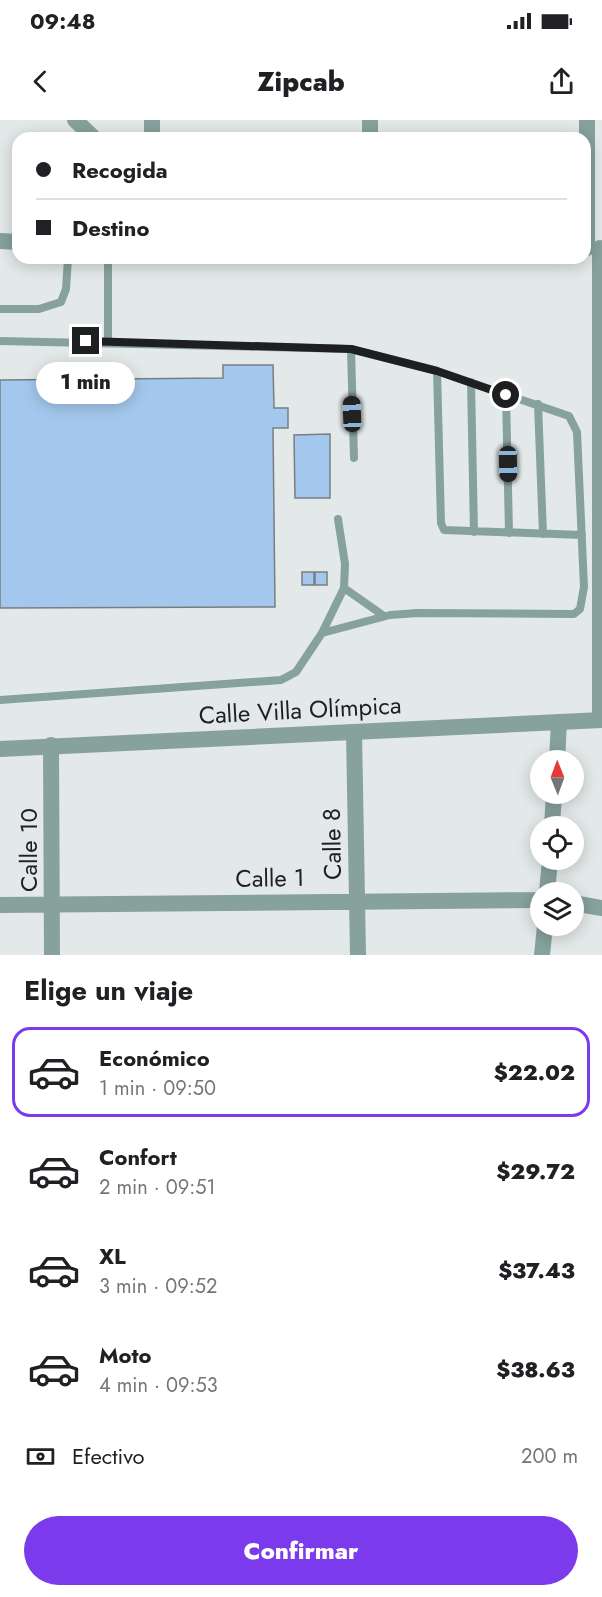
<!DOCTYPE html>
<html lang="es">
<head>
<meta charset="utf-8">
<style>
  :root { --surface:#fff; --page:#f6f6f6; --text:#202124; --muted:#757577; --line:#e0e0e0; --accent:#7c3aed }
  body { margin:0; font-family:Jost,sans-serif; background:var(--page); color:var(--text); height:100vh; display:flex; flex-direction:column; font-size:22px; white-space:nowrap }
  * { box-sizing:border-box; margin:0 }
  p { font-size:20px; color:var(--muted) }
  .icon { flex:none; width:33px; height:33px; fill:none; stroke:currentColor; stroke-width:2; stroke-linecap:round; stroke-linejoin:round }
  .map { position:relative; height:835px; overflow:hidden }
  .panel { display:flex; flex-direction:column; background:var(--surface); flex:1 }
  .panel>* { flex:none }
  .guide { position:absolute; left:12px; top:12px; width:579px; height:132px; border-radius:18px; box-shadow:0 3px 15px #0003; display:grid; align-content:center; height:132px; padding:0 24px; background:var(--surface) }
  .needle { width:39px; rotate:359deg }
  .controls { position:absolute; left:530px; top:630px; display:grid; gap:12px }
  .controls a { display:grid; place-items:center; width:54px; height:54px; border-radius:50%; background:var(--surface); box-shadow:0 3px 15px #0003; font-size:30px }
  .end { position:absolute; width:27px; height:27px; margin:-14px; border:8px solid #1d1f20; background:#fff; box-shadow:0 0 0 3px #fff }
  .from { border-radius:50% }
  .bubble { position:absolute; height:42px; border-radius:21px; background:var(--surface); box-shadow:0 3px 15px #0003; font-size:20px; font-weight:800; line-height:42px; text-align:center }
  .car { position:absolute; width:18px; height:36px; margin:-18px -9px; border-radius:8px; box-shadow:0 0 4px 2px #0007; background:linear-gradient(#222 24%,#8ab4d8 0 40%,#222 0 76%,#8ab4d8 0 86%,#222 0) }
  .guide b { display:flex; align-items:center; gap:21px; height:57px; font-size:22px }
  .guide b+b { border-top:2px solid var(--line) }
  .guide i { width:15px; height:15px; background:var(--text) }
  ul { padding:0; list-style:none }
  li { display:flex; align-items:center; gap:18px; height:90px; margin:0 12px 9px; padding:0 12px; border:3px solid transparent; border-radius:18px }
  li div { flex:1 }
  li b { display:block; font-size:22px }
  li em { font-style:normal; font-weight:800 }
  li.on { border-color:var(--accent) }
  li>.icon { width:54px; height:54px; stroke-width:1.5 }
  h2 { padding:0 24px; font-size:27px; line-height:72px }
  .pay { display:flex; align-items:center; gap:15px; height:66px; padding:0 24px; font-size:22px }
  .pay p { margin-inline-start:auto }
  .primary-button { display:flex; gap:12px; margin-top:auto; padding:12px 24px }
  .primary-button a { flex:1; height:69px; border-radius:36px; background:var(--accent); color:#fff; font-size:24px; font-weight:800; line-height:69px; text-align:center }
  .status { display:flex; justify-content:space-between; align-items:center; height:42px; padding:0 30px; background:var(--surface); direction:ltr }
  .status svg { height:16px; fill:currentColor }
  header { display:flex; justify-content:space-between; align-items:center; height:78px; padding:0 24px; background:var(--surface); font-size:27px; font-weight:800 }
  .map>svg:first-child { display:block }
</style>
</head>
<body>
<div class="status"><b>09:48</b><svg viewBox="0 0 49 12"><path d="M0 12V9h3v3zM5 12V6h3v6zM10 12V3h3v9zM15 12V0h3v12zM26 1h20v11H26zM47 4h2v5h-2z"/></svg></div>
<header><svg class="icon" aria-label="back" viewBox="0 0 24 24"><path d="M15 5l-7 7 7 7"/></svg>Zipcab<svg class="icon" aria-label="share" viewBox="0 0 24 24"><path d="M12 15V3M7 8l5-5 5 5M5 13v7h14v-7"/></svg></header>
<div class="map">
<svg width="602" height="835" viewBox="0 0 602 835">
  <rect width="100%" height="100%" fill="#e3e8e9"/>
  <!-- building -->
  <path fill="#a4c8ed" stroke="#7a7d80" stroke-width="1.5" d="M223 245H273L274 288H288V308H273L275 487 0 488V260L223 258Z
    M330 314V378H295L294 315Z
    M302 452H314V465H302Z
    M315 452H327V465H315Z"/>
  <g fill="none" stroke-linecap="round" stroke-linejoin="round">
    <!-- service -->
    <path stroke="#87a19c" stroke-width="8" d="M0 189H39L61 182 66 169 68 138
      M0 221 351 229 437 251 569 296 577 312 584 467 580 489 574 494 417 493 390 495 322 513
      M108 221V138
      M351 229 354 338
      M437 251 441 403 444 410 582 415
      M471 262 474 412
      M506 275 509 413
      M538 284 543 414
      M344 468 384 496
      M0 580 281 560 296 552 322 513 344 468 345 444 338 399"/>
    <!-- minor -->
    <path stroke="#87a19c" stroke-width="16" d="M75 0 94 18
      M587 0V128
      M152 18V0
      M370 18V0
      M0 121 18 122
      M600 600V128
      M354 612 358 835
      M51 625 52 835
      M557 640 559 602
      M552 706 554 674
      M547 772 550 740
      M573 783 602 788
      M0 785 540 780
      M542 835 545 806"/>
    <!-- tertiary -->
    <path stroke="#87a19c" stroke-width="16" d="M0 629 602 600"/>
  </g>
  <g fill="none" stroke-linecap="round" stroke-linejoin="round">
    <!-- route -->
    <path stroke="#1d1f20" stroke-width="8" d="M86 221 351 229 437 251 506 275"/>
  </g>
  <g text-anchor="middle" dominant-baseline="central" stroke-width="4.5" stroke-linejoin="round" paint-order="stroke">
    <!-- street labels -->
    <g font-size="24" fill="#1d1f20" stroke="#e3e8e9">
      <text transform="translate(300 590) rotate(-3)">Calle Villa Olímpica</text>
      <text transform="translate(332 724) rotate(-91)">Calle 8</text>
      <text transform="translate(28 730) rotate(-90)">Calle 10</text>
      <text transform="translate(270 758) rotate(-1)">Calle 1</text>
    </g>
  </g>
</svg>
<div class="controls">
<a><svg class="needle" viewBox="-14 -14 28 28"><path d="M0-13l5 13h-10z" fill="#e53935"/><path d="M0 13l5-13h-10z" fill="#757577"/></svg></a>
<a><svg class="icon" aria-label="locate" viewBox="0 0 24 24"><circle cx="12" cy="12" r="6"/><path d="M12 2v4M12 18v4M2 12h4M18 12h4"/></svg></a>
<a><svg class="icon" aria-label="layers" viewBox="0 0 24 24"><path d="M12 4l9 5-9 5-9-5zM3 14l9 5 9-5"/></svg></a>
</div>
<i class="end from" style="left:506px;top:275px"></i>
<i class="end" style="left:86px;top:221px"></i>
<div class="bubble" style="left:36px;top:242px;width:99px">1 min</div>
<i class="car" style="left:352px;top:294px;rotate:358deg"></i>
<i class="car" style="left:508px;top:344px;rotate:179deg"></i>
<div class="guide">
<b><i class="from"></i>Recogida</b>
<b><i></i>Destino</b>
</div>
</div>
<section class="panel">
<h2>Elige un viaje</h2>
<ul>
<li class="on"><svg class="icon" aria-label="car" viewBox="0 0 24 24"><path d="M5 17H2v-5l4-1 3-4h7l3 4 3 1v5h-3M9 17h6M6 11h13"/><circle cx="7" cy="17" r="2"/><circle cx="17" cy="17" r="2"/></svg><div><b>Económico</b><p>1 min · 09:50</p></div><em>$22.02</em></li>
<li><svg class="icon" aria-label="car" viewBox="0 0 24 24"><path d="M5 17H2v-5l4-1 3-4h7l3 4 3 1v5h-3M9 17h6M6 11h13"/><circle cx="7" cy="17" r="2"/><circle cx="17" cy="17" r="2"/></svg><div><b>Confort</b><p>2 min · 09:51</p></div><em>$29.72</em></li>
<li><svg class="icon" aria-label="car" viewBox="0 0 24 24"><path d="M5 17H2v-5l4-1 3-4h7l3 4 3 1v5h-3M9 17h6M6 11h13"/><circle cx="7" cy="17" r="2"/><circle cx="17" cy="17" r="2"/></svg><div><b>XL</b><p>3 min · 09:52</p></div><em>$37.43</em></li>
<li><svg class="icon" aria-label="car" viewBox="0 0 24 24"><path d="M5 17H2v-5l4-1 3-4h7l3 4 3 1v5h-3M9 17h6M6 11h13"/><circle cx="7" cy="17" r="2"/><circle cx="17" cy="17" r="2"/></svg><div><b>Moto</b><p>4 min · 09:53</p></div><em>$38.63</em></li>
</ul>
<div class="pay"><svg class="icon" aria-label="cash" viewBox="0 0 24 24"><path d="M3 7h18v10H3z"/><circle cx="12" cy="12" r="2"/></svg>Efectivo<p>200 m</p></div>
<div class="primary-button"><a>Confirmar</a></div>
</section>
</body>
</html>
